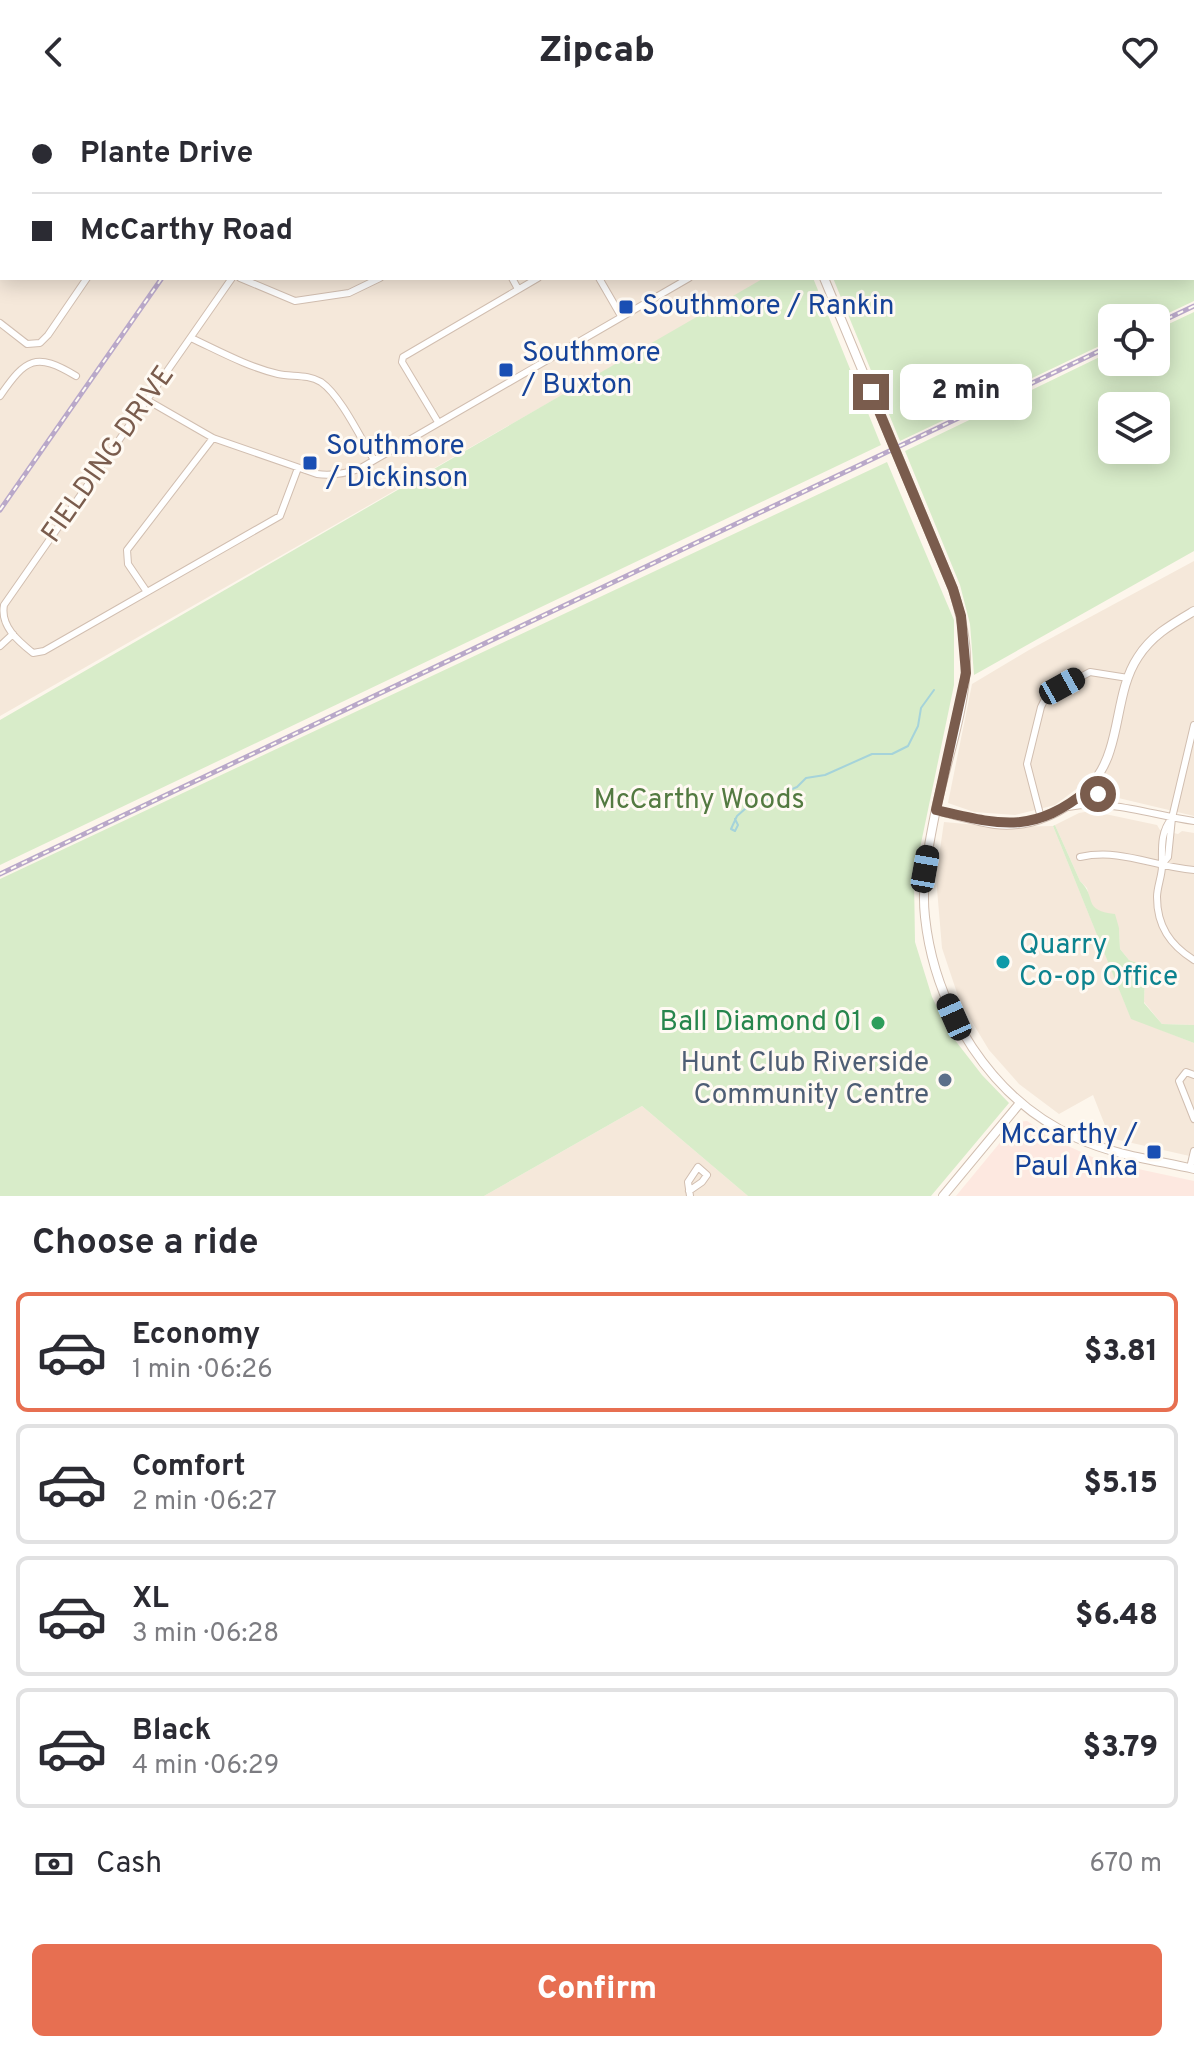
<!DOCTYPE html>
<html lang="en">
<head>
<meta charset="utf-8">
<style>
  :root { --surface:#fff; --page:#f7f7f7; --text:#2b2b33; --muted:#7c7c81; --line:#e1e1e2; --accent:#e76f51 }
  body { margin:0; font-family:Overpass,sans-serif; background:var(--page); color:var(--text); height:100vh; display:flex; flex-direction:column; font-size:30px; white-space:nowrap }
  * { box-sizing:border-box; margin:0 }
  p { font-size:26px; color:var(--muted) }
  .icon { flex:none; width:44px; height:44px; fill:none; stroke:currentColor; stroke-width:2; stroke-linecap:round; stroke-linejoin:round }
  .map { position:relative; height:1092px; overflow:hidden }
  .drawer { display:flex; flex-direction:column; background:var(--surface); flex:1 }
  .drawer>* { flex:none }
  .guide { position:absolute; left:0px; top:0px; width:1194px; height:176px; box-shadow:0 4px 20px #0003; display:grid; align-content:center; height:176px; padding:0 32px; background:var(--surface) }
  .tools { position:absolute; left:1098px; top:200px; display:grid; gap:16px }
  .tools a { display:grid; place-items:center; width:72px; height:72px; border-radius:12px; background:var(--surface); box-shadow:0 4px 20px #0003; font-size:40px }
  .end { position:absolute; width:36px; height:36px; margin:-18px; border:10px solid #7a5c4d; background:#fff; box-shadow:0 0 0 4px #fff }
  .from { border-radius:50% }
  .bubble { position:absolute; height:56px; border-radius:12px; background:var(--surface); box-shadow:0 4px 20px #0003; font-size:26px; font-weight:800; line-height:56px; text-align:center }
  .car { position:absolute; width:24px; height:48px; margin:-24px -12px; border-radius:10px; box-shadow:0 0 6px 2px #0007; background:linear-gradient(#222 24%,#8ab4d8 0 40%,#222 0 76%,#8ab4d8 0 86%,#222 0) }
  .guide b { display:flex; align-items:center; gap:28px; height:76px; font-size:30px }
  .guide b+b { border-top:2px solid var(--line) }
  .guide i { width:20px; height:20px; background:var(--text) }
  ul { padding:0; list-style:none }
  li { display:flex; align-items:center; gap:24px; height:120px; margin:0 16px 12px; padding:0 16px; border:4px solid var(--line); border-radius:12px }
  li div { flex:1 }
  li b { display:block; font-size:30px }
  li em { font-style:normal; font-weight:800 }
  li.on { border-color:var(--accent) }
  li>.icon { width:72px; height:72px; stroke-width:1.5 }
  h2 { padding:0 32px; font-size:36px; line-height:96px }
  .pay { display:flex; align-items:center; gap:20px; height:88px; padding:0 32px; font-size:30px }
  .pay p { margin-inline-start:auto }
  .cta { display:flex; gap:16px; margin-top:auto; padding:16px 32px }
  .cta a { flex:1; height:92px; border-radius:12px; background:var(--accent); color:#fff; font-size:32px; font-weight:800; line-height:92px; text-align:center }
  header { display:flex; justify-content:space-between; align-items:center; height:104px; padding:0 32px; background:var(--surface); font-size:36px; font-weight:800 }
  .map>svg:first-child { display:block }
</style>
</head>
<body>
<header><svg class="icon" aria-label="back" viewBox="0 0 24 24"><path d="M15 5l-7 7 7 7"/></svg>Zipcab<svg class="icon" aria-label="heart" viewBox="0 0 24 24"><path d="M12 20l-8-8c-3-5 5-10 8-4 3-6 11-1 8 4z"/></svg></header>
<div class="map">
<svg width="1194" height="1092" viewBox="0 0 1194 1092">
  <rect width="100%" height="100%" fill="#fdf6ec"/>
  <!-- residential -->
  <path fill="#f5e8da" d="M0 0H1072L2 2V174H767L0 612Z
    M1194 457V712L1110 692 1087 677 1055 701 1015 711 974 708 948 699 972 580 1029 546Z
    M1091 707 1157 721 1160 726 1178 730 1182 727 1194 729V921L1162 920 1144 898 1145 871 1140 860 1129 856 1120 845 1119 824 1091 801 1087 784 1080 777 1055 721 1079 709Z
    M944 718 999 723 1053 722 1131 914 1194 939V1053L1110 1034 1093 991 1059 1010 1019 980 989 946 960 898 942 844 936 773Z
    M642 1002 748 1092H484Z"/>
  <!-- commercial -->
  <path fill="#fde8e0" d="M1027 1017 1057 1037 1101 1057 1194 1077V1092H956L1017 1018Z"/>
  <!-- green -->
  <path fill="#d8ecc9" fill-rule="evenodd" d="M1073 0H1194V197L1156 215 1112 214V236L900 337 833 174H1192V2H1069Z
    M764 174H813L881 341 0 761V616Z
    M1194 208V447L974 571 970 520 960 481 905 347 1112 247V258H1156V226ZM1112 302H1156V346H1112Z
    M887 358 954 516V581L914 773 915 838 932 893 951 931 982 971 1009 999 931 1092H748L642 1002 484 1092H0V775Z
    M1055 721 1080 777C1098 794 1081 806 1115 810L1119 824 1120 845 1129 856 1140 860 1145 870 1144 899 1162 920 1194 921V939L1131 915 1053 722Z"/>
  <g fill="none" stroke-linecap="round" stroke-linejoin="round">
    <!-- stream -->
    <path stroke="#a5d3da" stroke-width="2" d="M735 715 738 721 735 727 731 725 737 712 745 705 797 683 806 674 825 671 872 650H892L908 642 918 622 921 604 934 586"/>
    <!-- minor casing -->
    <g stroke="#d1beb0" stroke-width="8">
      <path id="minor" d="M2 0 3 2
        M150 0 151 2
        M673 0 674 2
        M971 0 972 2
        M179 2 183 0
        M416 2 421 0
        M591 2 595 0
        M983 2 986 0
        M0 167 2 164
        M232 174 4 501C0 522 18 537 33 549L44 547 280 412 298 364
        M240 174 295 197 349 189 380 174
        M512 174 518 185
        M599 174 621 212
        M0 219 27 240 40 239 48 231 87 174
        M191 234C219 247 248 263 278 270 292 273 308 270 321 278 341 292 361 335 374 356
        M0 292C26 254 36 248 76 272
        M147 296 213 334 317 370C332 372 344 370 359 365L689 174
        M438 318 402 258 403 253 538 174
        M147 488 128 460 127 446 213 334
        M0 542 13 530
        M1089 685 1111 699
        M1068 703C1111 695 1151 711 1194 717
        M1041 714 1027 660 1041 603 1047 591 1090 568 1128 574
        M1172 714C1160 728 1162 745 1162 762 1162 772 1157 783 1157 793 1157 822 1170 841 1194 856
        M1080 753C1122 744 1153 763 1194 766
        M1162 760 1168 753 1172 714 1194 621
        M1194 971 1186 968 1179 977 1194 1015
        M1190 1064 1194 1047
        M689 1087 702 1078 707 1071 698 1063 688 1078 690 1092"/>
    </g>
    <!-- tertiary casing -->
    <g stroke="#d1beb0" stroke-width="10">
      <path id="tertiary" d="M753 0 754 2
        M824 174 953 485C960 508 966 531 966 556 966 604 946 658 936 705 929 740 921 777 925 813 935 905 991 996 1077 1034 1114 1051 1155 1056 1194 1065
        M936 706C955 711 975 717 995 720 1044 726 1096 693 1110 646 1120 616 1120 580 1138 553 1152 531 1172 520 1194 507
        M943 1092 1020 999"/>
    </g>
    <!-- secondary casing -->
    <g stroke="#d6c0b0" stroke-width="11">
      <path id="secondary" d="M74 2 78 0
        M0 45 2 43"/>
    </g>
    <!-- minor -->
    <use href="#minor" stroke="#fff" stroke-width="6"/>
    <!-- tertiary -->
    <use href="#tertiary" stroke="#fff" stroke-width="8"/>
    <!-- secondary -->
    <use href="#secondary" stroke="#fff" stroke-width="9"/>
    <!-- rail casing -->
    <g stroke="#b9a8c9" stroke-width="5">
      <path id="rail" d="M261 2 262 0
        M1156 220 1194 202
        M0 406 162 174
        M0 770 1112 241"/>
    </g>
    <!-- rail -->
    <use href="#rail" stroke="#fffaf3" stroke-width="2" stroke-dasharray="6" stroke-linecap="butt"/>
  </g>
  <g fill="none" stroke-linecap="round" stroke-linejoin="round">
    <!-- route -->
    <path stroke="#7a5c4d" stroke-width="10" d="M871 288 953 485 961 512 966 569 936 706C1001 721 1033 731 1089 685L1098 690"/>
  </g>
  <!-- markers -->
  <g fill="#1a4fb4" stroke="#fffaf3" stroke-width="3">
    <rect x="618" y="195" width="16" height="16" rx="4"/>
    <rect x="498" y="258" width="16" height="16" rx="4"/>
    <rect x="302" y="351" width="16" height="16" rx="4"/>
    <rect x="1146" y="1040" width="16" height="16" rx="4"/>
  </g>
  <circle fill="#0f9aa8" stroke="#fffaf3" stroke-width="3" cx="1003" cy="858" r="8"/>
  <circle fill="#2e9e5b" stroke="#fffaf3" stroke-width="3" cx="878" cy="919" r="8"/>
  <circle fill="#5c6f8a" stroke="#fffaf3" stroke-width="3" cx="945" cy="976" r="8"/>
  <g text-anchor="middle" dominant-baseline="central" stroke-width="6" stroke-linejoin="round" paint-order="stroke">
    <!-- transit labels -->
    <g font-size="28" fill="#164399" stroke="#fffaf3" text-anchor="start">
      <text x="642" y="203">Southmore / Rankin</text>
      <text x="522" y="250">Southmore<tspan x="522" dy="32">/ Buxton</tspan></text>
      <text x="326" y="343">Southmore<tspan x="326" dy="32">/ Dickinson</tspan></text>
      <text x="1138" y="1032" text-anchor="end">Mccarthy /<tspan x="1138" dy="32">Paul Anka</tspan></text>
    </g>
    <!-- street labels -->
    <g font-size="28" fill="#7a5c4d" stroke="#fffaf3">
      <text transform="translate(109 351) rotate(-55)">FIELDING DRIVE</text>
    </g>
    <!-- park labels -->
    <g font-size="28" fill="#537a41" stroke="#fffaf3">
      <text x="699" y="697">McCarthy Woods</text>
    </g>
    <!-- culture labels -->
    <g font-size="28" fill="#0d838f" stroke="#fffaf3" text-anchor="start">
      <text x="1019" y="842">Quarry<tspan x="1019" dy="32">Co-op Office</tspan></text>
    </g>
    <!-- leisure labels -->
    <g font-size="28" fill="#27864d" stroke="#fffaf3" text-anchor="end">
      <text x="862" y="919">Ball Diamond 01</text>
    </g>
    <!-- service labels -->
    <g font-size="28" fill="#4e5e75" stroke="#fffaf3" text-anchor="end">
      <text x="929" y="960">Hunt Club Riverside<tspan x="929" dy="32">Community Centre</tspan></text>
    </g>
  </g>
</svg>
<div class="tools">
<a><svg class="icon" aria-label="locate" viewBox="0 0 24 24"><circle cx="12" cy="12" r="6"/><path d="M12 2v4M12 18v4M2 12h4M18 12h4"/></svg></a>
<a><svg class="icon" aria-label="layers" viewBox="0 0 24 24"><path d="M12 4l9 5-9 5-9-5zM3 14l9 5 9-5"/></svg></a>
</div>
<i class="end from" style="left:1098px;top:690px"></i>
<i class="end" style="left:871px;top:288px"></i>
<div class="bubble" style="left:900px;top:260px;width:132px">2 min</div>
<i class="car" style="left:1062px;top:582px;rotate:61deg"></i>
<i class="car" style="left:925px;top:765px;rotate:10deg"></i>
<i class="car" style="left:954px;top:913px;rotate:336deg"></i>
<div class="guide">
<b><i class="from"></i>Plante Drive</b>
<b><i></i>McCarthy Road</b>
</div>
</div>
<section class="drawer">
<h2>Choose a ride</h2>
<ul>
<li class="on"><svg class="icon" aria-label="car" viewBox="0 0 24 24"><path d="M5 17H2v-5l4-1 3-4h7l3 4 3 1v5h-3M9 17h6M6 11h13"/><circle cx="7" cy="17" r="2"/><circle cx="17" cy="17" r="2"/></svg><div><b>Economy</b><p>1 min · 06:26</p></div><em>$3.81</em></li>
<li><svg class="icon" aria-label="car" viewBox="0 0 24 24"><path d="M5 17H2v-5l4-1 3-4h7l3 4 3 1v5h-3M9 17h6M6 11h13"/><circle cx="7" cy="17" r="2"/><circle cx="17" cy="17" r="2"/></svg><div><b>Comfort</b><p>2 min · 06:27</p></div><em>$5.15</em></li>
<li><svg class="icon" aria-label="car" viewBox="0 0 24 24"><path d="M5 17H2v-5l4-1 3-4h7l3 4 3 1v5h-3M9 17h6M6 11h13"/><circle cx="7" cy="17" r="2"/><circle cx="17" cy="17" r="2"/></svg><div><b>XL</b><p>3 min · 06:28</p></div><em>$6.48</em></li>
<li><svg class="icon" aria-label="car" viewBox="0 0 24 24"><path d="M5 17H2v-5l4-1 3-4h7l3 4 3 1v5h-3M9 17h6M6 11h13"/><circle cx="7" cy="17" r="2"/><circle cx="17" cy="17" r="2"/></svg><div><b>Black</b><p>4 min · 06:29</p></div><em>$3.79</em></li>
</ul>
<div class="pay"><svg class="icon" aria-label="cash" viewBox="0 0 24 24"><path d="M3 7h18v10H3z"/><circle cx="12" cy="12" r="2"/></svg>Cash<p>670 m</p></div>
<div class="cta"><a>Confirm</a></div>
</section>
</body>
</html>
